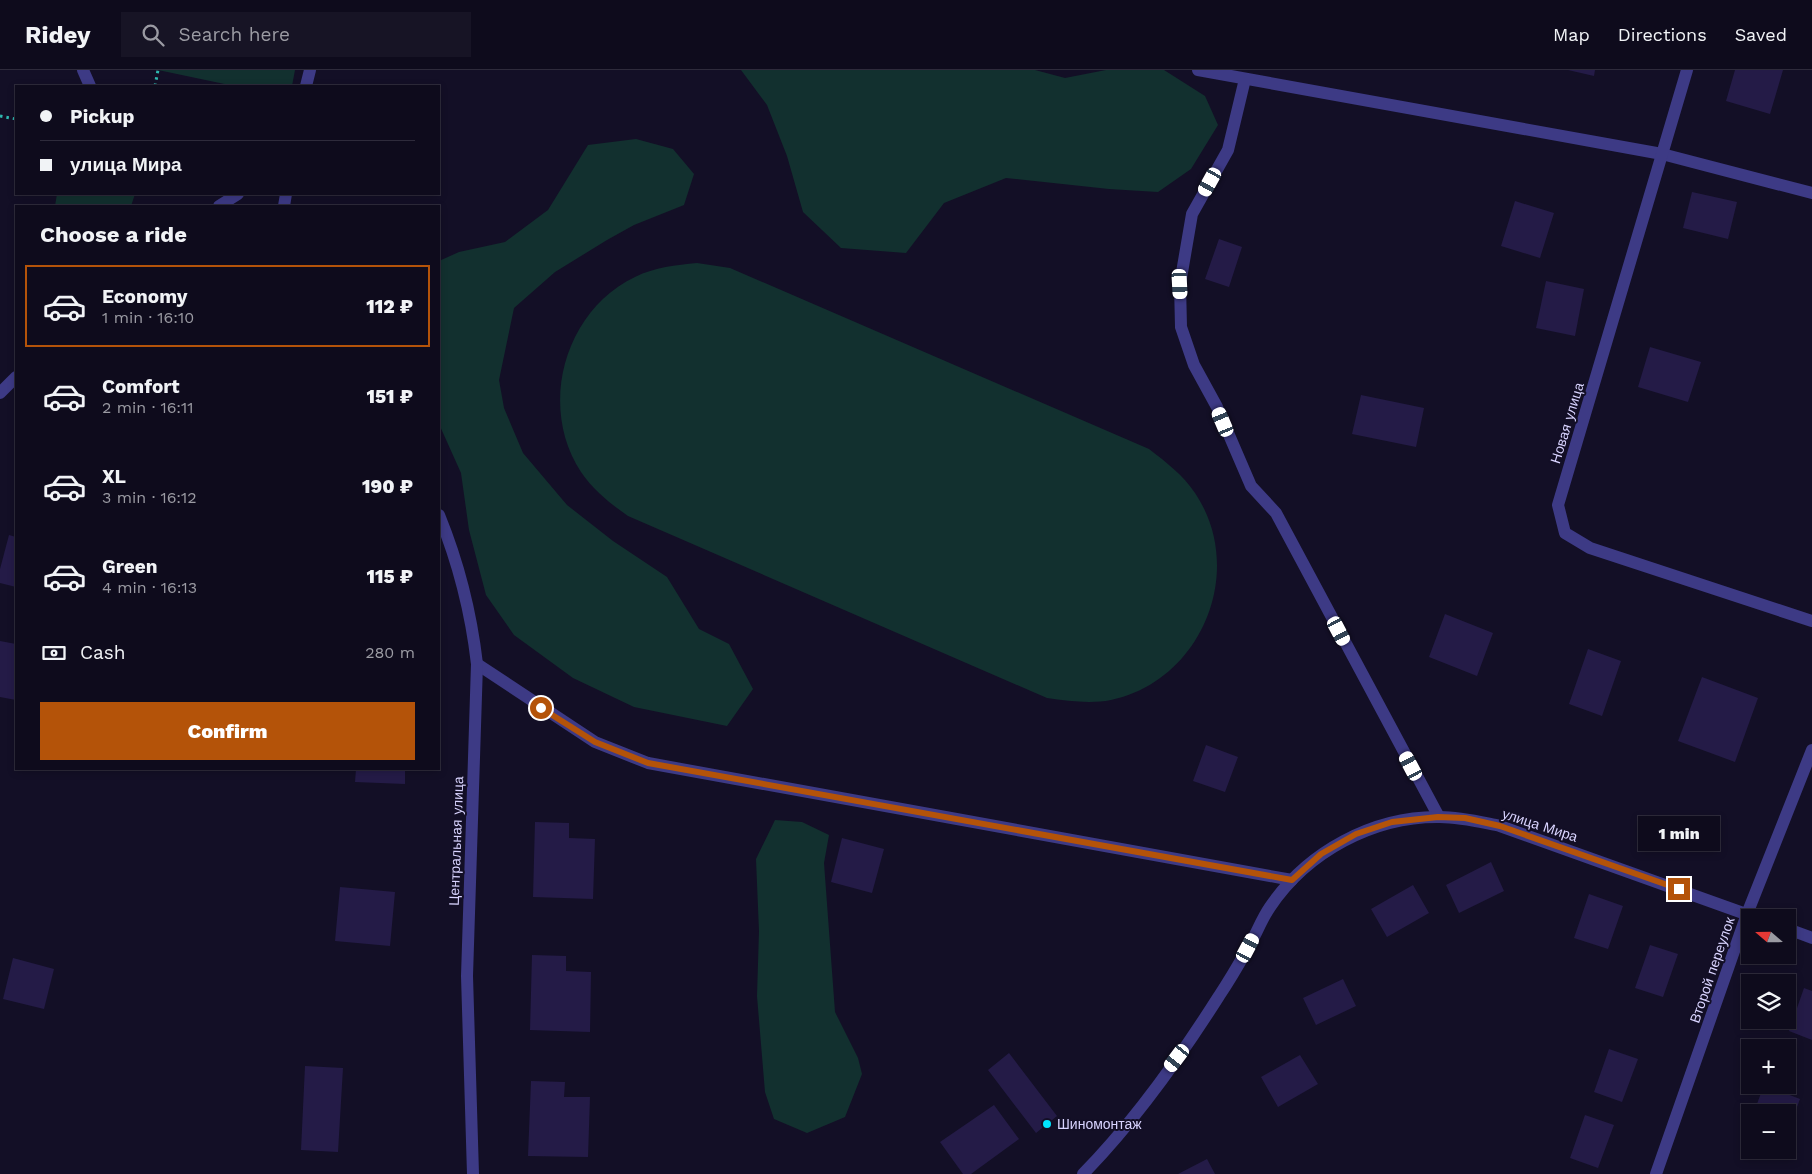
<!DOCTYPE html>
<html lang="en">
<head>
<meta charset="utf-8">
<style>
  :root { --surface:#0e0b1c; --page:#171425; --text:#f1f3f6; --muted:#9b9ba3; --line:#2e2b3b; --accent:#b45309 }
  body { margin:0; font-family:"Work Sans",sans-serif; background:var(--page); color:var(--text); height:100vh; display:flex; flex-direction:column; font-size:19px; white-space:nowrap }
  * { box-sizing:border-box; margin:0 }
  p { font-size:16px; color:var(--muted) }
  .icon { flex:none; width:28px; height:28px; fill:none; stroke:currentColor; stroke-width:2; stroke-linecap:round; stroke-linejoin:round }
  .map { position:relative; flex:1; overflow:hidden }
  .details { position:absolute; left:15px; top:135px; width:425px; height:565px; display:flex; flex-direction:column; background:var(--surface); border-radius:0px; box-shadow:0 2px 8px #0003,0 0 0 1px var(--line) }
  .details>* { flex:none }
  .hud { position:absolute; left:15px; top:15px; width:425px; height:110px; border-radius:0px; box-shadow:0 2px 8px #0003,0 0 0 1px var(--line); display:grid; align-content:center; height:110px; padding:0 25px; background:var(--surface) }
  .needle { width:32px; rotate:290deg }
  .tools { position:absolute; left:1741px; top:839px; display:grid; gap:10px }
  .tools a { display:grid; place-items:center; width:55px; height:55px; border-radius:0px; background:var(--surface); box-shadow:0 2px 8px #0003,0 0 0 1px var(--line); font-size:25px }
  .end { position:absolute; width:22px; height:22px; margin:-11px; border:6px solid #b45309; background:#fff; box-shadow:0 0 0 2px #fff }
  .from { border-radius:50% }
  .bubble { position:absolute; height:35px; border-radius:0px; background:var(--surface); box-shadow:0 2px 8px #0003,0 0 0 1px var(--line); font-size:16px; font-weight:800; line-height:35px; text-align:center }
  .car { position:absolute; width:15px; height:30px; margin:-15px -8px; border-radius:6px; box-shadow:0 0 4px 1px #0007; background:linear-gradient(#fff 24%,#345 0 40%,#fff 0 76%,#345 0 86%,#fff 0) }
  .hud b { display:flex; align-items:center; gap:18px; height:48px; font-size:19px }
  .hud b+b { border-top:1px solid var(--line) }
  .hud i { width:12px; height:12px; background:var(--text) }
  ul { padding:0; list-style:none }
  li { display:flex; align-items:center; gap:15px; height:82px; margin:0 10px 8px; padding:0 15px; border:2px solid transparent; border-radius:0px }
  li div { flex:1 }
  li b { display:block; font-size:19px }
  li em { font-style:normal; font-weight:800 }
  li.on { border-color:var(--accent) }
  li>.icon { width:45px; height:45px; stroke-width:1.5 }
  h2 { padding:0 25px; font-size:22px; line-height:60px }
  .pay { display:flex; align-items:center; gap:12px; height:55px; padding:0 25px; font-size:19px }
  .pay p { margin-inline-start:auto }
  .cta { display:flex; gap:10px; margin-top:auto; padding:10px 25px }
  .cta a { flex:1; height:58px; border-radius:0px; background:var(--accent); color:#fff; font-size:20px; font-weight:800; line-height:58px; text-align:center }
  header { display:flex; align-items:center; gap:30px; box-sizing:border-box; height:70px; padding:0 25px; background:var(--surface); border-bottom:1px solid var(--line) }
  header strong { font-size:24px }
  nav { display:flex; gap:28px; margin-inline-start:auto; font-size:18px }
  .search { width:350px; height:45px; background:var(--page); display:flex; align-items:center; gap:12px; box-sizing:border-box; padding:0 18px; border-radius:0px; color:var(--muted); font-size:19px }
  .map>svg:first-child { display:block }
</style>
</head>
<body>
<header>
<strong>Ridey</strong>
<div class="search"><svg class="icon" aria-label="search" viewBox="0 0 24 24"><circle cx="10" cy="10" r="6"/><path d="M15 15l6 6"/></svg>Search here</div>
<nav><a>Map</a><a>Directions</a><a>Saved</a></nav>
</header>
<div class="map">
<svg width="1812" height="1104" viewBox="0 0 1812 1104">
  <rect width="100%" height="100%" fill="#130f26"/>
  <!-- green -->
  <path fill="#12302f" d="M158 0H295L292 16H234Z
    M741 0H1035L1065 8 1106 0H1164L1205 26 1218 55 1191 99 1158 122 1109 119 1006 108 944 133 906 183 841 178 803 142 787 86 767 35Z
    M636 69 673 79 694 104 684 135 634 155 607 170 555 202 514 238 499 310 504 338 523 383 567 435 613 471 667 507 699 559 729 574 753 619 727 656 634 637 573 608 514 565 486 525 469 460 461 403 439 354V191L459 182 505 172 548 140 588 75Z
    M57 124H135L131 136H55Z
    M697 193 730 198 1149 379C1166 392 1183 405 1195 423 1247 500 1202 611 1111 630 1090 634 1069 631 1047 628L628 446C611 434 594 421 581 402 538 337 564 241 635 207 655 197 676 195 697 193Z
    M775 750 802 752 829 765 824 793 835 942 858 988 862 1004 845 1047 807 1063 774 1049 765 1022 757 926 759 861 756 789Z"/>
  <!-- building -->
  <path fill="#241b47" d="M1568 0H1595L1594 6Z
    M1735 0H1783L1770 44 1726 31Z
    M1692 122 1737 132 1728 169 1683 158Z
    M1515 131 1554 143 1540 188 1501 176Z
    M1219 169 1242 177 1229 217 1205 209Z
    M1546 211 1584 219 1575 266 1536 258Z
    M1650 277 1701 292 1688 332 1638 317Z
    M1361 325 1424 338 1416 377 1352 364Z
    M9 465 16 467V517L0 513V499Z
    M1445 544 1493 563 1477 606 1429 587Z
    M0 571 16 574V630L0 627Z
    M1588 579 1621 591 1602 646 1569 634Z
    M1702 607 1758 628 1735 692 1678 671Z
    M1206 675 1238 687 1225 722 1193 711Z
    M356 699H405V714L355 712Z
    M535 752 569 753V768L595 769 593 829 533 827Z
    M842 768 884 779 872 823 831 812Z
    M1491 792 1504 821 1459 843 1446 815Z
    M1413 815 1429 843 1387 867 1371 839Z
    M340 817 395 822 390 876 335 871Z
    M1589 824 1623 836 1608 879 1574 868Z
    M1650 875 1678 884 1663 927 1635 918Z
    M532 885 566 886V901L591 902 590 962 530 960Z
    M13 888 54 899 44 939 3 929Z
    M1343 909 1356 936 1316 955 1303 928Z
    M1804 918 1812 921V970L1789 961Z
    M1609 979 1638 989 1622 1032 1594 1022Z
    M1009 983 1057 1046 1036 1063 988 1000Z
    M1300 985 1318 1014 1278 1037 1261 1007Z
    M305 996 343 998 338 1082 301 1080Z
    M531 1011 565 1012 564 1027H590L588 1087 528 1086Z
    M1764 1015 1800 1029 1788 1061V1042H1754Z
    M994 1035 1019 1069 971 1104H963L940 1072Z
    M1585 1045 1614 1055 1598 1098 1570 1088Z
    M1207 1089 1215 1104H1178Z"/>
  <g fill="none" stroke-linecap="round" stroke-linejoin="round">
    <!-- path -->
    <path stroke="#2fb8b0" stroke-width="3" stroke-dasharray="2.5 4" stroke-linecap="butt" d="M155 16 158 0
      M0 46 16 49"/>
    <!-- service -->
    <path stroke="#3d3a85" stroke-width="12" d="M83 0 90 16
      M1198 0 1662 84 1812 123
      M1245 9 1228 80 1192 144 1180 214 1181 257 1194 295 1217 337 1251 416 1276 443 1439 747
      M477 594 595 672 648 693 1292 810"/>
    <!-- minor -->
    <path stroke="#3d3a85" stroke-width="12" d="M1687 0 1558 435 1565 463 1590 478 1812 551
      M306 16 310 0
      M219 136 238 124
      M284 136 286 124
      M0 323 16 307
      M439 445C459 494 471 542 477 594L467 906 473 1104
      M1788 859 1812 868
      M1083 1104C1135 1051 1179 989 1219 926 1229 911 1239 894 1248 878 1256 865 1261 850 1270 837 1307 782 1373 746 1440 747 1461 747 1480 752 1500 756L1757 848
      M1656 1104 1747 844 1812 680"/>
  </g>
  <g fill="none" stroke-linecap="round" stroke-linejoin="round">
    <!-- route -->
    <path stroke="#b45309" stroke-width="6" d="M541 638 595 672 648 693 1292 810 1321 784 1356 764 1392 752 1438 747 1465 748 1500 756 1679 819"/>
  </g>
  <!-- markers -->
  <circle fill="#00e5ff" stroke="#130f26" stroke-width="2" cx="1047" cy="1054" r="5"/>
  <g text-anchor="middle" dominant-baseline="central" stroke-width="4" stroke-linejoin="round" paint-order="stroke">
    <!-- street labels -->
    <g font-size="14" fill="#d9d4ff" stroke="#130f26">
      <text transform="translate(1567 353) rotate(-73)">Новая улица</text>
      <text transform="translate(1540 755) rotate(18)">улица Мира</text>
      <text transform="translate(456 771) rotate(-88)">Центральная улица</text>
      <text transform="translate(1712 900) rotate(-71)">Второй переулок</text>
    </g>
    <!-- poi labels -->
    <g font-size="14" fill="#d9d4ff" stroke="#130f26" text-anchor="start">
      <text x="1057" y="1054">Шиномонтаж</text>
    </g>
  </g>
</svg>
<div class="tools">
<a><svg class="needle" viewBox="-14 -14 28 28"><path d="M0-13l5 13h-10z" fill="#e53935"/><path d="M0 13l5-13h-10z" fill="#9b9ba3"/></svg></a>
<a><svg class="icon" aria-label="layers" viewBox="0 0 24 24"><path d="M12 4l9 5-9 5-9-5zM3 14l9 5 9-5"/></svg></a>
<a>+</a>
<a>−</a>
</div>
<i class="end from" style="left:541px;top:638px"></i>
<i class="end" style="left:1679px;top:819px"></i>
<div class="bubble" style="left:1638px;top:746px;width:82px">1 min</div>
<i class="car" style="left:1210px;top:112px;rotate:209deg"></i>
<i class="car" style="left:1180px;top:214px;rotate:177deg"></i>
<i class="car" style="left:1223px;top:352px;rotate:337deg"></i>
<i class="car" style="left:1339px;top:561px;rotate:152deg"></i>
<i class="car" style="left:1411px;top:696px;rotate:332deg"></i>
<i class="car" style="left:1248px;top:878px;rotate:28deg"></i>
<i class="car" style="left:1177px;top:988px;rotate:217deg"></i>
<div class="hud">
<b><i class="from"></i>Pickup</b>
<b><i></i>улица Мира</b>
</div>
<section class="details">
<h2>Choose a ride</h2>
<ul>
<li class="on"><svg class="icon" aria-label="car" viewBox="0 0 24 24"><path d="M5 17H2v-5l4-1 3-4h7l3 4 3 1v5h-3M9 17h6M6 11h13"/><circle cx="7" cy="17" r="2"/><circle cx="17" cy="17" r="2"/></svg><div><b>Economy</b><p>1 min · 16:10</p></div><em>112 ₽</em></li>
<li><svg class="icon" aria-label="car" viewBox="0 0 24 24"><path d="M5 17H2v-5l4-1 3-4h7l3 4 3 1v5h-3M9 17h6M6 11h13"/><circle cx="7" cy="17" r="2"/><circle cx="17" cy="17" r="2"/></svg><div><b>Comfort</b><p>2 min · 16:11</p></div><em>151 ₽</em></li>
<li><svg class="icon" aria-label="car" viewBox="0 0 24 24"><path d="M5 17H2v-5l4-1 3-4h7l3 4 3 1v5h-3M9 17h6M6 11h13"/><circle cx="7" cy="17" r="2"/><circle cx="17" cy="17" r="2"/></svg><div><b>XL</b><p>3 min · 16:12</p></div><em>190 ₽</em></li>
<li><svg class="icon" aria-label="car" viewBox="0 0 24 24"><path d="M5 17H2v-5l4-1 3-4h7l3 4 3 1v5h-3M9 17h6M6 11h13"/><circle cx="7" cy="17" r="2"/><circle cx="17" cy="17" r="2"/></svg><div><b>Green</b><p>4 min · 16:13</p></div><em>115 ₽</em></li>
</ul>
<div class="pay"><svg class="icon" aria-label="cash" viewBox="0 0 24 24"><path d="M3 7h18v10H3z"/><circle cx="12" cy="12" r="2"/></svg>Cash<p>280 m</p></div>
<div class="cta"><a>Confirm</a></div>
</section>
</div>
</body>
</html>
